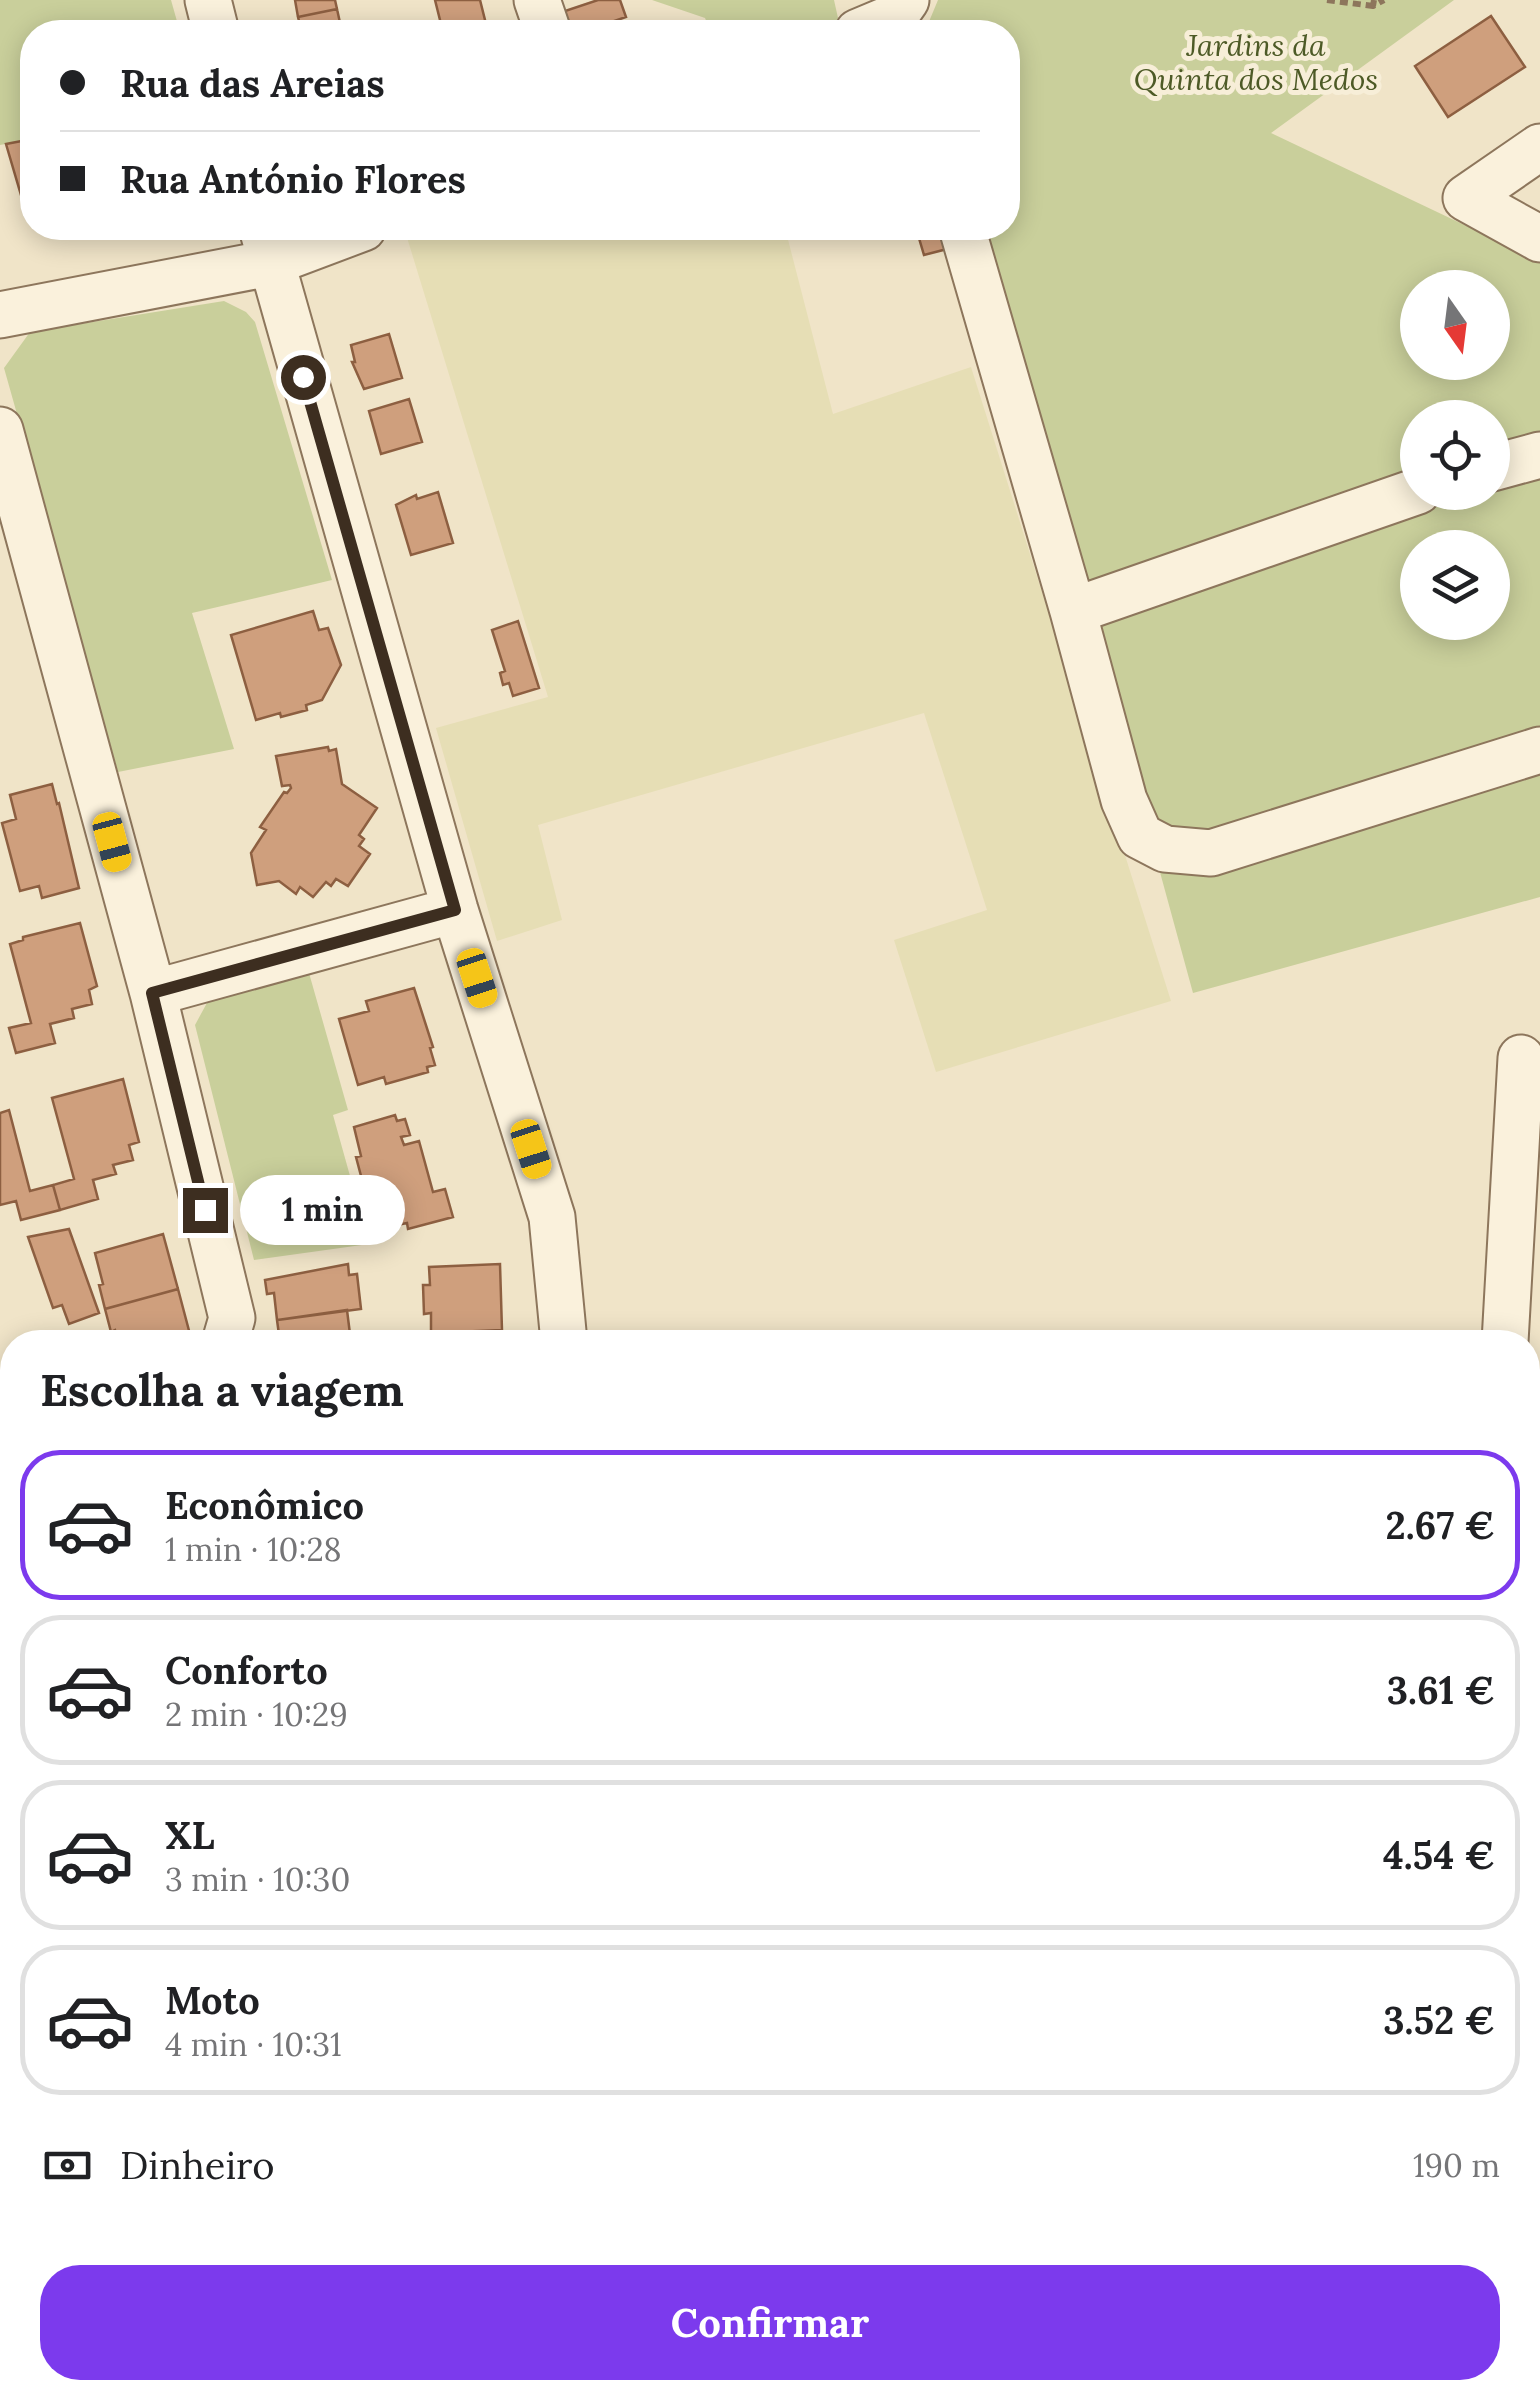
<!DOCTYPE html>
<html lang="pt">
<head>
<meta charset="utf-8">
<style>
  :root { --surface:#fff; --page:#f2f2f2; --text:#202124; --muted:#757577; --line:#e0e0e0; --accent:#7c3aed }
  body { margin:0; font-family:Lora,serif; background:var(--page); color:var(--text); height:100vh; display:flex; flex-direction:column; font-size:38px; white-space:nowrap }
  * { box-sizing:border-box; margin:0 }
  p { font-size:32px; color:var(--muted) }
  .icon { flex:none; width:55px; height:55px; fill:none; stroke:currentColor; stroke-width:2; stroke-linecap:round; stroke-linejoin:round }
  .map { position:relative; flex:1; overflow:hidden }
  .sheet { position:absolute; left:0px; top:1330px; width:1540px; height:1070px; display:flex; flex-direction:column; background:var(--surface); border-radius:40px 40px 0 0; box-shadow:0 5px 25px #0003 }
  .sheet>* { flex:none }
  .guide { position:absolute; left:20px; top:20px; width:1000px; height:220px; border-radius:40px; box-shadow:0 5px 25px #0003; display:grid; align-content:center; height:220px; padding:0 40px; background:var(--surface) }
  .needle { width:65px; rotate:166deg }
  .tools { position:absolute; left:1400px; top:270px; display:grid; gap:20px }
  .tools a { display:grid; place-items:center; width:110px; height:110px; border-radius:50%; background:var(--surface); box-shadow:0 5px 25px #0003; font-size:50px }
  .end { position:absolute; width:45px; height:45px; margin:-22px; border:12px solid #3d2e20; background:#fff; box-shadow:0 0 0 5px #fff }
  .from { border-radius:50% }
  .bubble { position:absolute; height:70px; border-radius:35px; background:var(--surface); box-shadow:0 5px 25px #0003; font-size:32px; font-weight:800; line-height:70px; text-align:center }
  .car { position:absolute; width:30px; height:60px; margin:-30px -15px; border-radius:12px; box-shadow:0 0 8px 2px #0007; background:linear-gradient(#f5c518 24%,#345 0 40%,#f5c518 0 76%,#345 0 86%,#f5c518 0) }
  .guide b { display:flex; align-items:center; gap:35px; height:95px; font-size:38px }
  .guide b+b { border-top:2px solid var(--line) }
  .guide i { width:25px; height:25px; background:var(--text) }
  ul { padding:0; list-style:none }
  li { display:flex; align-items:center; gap:30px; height:150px; margin:0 20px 15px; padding:0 20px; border:5px solid var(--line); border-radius:40px }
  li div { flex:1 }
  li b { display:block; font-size:38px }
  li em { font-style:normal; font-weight:800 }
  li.active { border-color:var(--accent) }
  li>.icon { width:90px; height:90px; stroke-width:1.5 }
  h2 { padding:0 40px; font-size:45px; line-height:120px }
  .pay { display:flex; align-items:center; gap:25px; height:110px; padding:0 40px; font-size:38px }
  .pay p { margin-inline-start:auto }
  .action { display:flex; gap:20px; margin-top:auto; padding:20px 40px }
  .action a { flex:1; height:115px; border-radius:40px; background:var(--accent); color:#fff; font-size:40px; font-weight:800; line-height:115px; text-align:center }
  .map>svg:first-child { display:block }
</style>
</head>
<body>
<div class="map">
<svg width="1540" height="2400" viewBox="0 0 1540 2400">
  <rect width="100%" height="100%" fill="#f0e4c8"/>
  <!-- farmland -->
  <path fill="#e6deb5" d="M416 228H785L833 414 971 367 1171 1001 936 1072 894 940 987 910 924 713 538 825 562 920 497 941 436 728 548 697 405 231Z"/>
  <!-- green -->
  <path fill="#c9cf9b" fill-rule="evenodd" d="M0 0H171L180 32H32V139L0 145Z
    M652 0H834L838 18 830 32H711L705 18Z
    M938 0H1454L1271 133 1540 261V897L1193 993 984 228H1008V32H930L928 24ZM1418 288H1492V362H1418ZM1418 418H1492V492H1418ZM1418 548H1492V622H1418Z
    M224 301 246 312 255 322 332 580 192 613 234 749 118 772 4 368 30 332Z
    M309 973 348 1110 333 1115 369 1244 254 1260 195 1025 208 1001Z
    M1540 1734V2400H1524L1522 2388H1528V1735Z
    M432 2388H978L1051 2394 1050 2400H429Z"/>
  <!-- building -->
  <path fill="#cf9f7d" stroke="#8d5f41" stroke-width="2.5" d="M295 0H335L337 9 298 17Z
    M435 0H480L488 32H443Z
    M598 0H620L626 17 583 32H569L562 12Z
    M337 9 342 32H302L298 17Z
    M1491 16 1525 67 1448 117 1415 66Z
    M32 139V193L21 195 6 144Z
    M916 228H941L947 249 924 255Z
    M389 334 402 378 364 389 352 362H355L351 345Z
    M409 399 422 442 381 454 369 411Z
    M438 492 453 543 411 555 396 505 416 495 417 499Z
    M313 611 319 630 328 628 341 665 322 700 306 705 307 710 281 717 280 713 256 720 231 635Z
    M518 621 539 688 513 696 509 683 503 685 500 673 505 671 492 630Z
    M328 747 329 751 336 749 342 784 377 808 359 835 364 839 359 846 370 854 348 886 336 879 331 886 326 882 313 897 300 887 296 894 279 881 257 885 251 853 266 830 260 827 284 792 287 793 291 788 290 785 282 786 276 756Z
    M52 784 57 804 59 803 79 888 42 898 39 886 20 891 2 823 16 819 10 795Z
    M80 923 97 986 89 990 92 1004 72 1009 74 1018 50 1024 55 1043 16 1053 9 1028 31 1023 10 944 23 940V937Z
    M414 988 433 1047 430 1048 435 1065 427 1067 428 1072 386 1084 384 1077 358 1085 339 1019 369 1011 366 1001Z
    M123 1079 139 1142 129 1145 133 1160 113 1165 116 1174 93 1180 98 1199 60 1210 53 1185 74 1179 52 1098Z
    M9 1110 30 1191 53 1185 60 1210 21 1220 16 1201 0 1205V1113Z
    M395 1115 397 1121 405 1119 410 1135 401 1137 404 1145 419 1141 433 1192 445 1189 453 1217 408 1229 407 1223 397 1225 395 1219 380 1222 375 1205 369 1206 356 1157 361 1156 354 1127Z
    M69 1229 99 1313 69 1324 62 1305 53 1308 28 1237Z
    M163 1234 178 1289 105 1309 99 1285 103 1284 95 1253Z
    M348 1264 349 1275 357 1274 361 1309 277 1320 274 1293 267 1294 265 1280Z
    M500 1264 502 1330 431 1333V1313L424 1314 423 1285H430L429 1267Z
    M178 1289 192 1342H119L115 1330 111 1332 105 1309Z
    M347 1310 351 1342H280L277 1320Z
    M12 1601V1657L0 1665V1610Z
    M12 1898V1973L9 1976 0 1967V1910Z
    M12 2115V2197L10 2200 0 2191V2129Z
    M0 2287 12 2299V2348L0 2362Z
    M12 2385V2388H92L82 2400H4L3 2395Z
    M289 2388H311L333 2400H282Z"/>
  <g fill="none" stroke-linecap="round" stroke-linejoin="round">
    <!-- minor casing -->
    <g stroke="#8d765c" stroke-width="49">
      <path id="minor" d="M208 0 216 32
        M537 0 548 32
        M858 32 894 17 906 0
        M1540 147 1466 198 1540 239
        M262 228 455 910 552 1217 564 1342
        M962 228 1073 611 1124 800 1140 836 1165 849 1211 853 1540 750
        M0 315 270 263 363 228
        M0 430 153 993 232 1318 225 1342
        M1492 468 1540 455
        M1073 611 1418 491
        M153 993 455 910
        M1505 1342 1521 1058
        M0 1402 12 1434
        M1528 1534 1540 1535
        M0 2025 12 2036
        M393 2400 395 2388
        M1083 2400 1084 2388"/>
    </g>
    <!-- path -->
    <path stroke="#8d765c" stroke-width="6" stroke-dasharray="8 5" stroke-linecap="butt" d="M1327 0 1373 6
      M1374 0 1373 6 1384 0"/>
    <!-- minor -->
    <use href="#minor" stroke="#faf1dc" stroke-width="45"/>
  </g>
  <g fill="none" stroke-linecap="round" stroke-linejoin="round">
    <!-- route -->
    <path stroke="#3d2e20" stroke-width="12" d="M205 1210 152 993 455 910 303 377"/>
  </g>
  <g text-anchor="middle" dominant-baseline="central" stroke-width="10" stroke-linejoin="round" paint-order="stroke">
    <!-- park labels -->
    <g font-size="30" font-style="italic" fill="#4d5a26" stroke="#f7eed8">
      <text x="1256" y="45">Jardins da<tspan x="1256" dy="34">Quinta dos Medos</tspan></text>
    </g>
  </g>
</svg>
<div class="tools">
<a><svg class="needle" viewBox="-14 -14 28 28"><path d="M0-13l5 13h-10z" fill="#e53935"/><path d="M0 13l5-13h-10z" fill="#757577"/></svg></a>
<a><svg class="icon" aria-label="locate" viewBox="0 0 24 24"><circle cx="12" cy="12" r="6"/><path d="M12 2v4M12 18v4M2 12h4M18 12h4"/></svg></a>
<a><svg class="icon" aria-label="layers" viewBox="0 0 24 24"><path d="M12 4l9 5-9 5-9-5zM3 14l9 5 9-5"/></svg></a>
</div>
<i class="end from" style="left:303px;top:377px"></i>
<i class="end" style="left:205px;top:1210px"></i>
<div class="bubble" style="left:240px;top:1175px;width:165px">1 min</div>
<i class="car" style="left:112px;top:842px;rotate:165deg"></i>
<i class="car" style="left:477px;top:978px;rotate:162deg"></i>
<i class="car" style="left:531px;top:1149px;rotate:162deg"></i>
<div class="guide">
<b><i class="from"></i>Rua das Areias</b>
<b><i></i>Rua António Flores</b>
</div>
<section class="sheet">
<h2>Escolha a viagem</h2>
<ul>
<li class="active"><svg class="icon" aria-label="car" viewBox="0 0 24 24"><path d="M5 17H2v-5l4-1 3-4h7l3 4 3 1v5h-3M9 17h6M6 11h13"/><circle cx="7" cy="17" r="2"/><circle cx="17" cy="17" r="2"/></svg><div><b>Econômico</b><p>1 min · 10:28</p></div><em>2.67 €</em></li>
<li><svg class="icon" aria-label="car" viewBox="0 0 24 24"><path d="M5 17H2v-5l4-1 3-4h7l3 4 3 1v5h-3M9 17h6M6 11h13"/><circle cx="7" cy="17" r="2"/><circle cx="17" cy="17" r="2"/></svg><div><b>Conforto</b><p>2 min · 10:29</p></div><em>3.61 €</em></li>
<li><svg class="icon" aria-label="car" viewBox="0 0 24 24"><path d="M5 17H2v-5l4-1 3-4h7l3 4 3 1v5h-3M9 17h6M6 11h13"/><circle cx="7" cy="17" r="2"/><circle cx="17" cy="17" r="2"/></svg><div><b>XL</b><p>3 min · 10:30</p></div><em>4.54 €</em></li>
<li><svg class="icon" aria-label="car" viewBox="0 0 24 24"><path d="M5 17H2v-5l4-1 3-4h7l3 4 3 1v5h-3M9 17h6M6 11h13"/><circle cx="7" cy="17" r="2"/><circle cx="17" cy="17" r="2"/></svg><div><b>Moto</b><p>4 min · 10:31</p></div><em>3.52 €</em></li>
</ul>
<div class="pay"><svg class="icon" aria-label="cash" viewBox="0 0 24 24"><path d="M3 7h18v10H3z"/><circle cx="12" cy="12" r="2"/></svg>Dinheiro<p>190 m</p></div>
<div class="action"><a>Confirmar</a></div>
</section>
</div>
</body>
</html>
